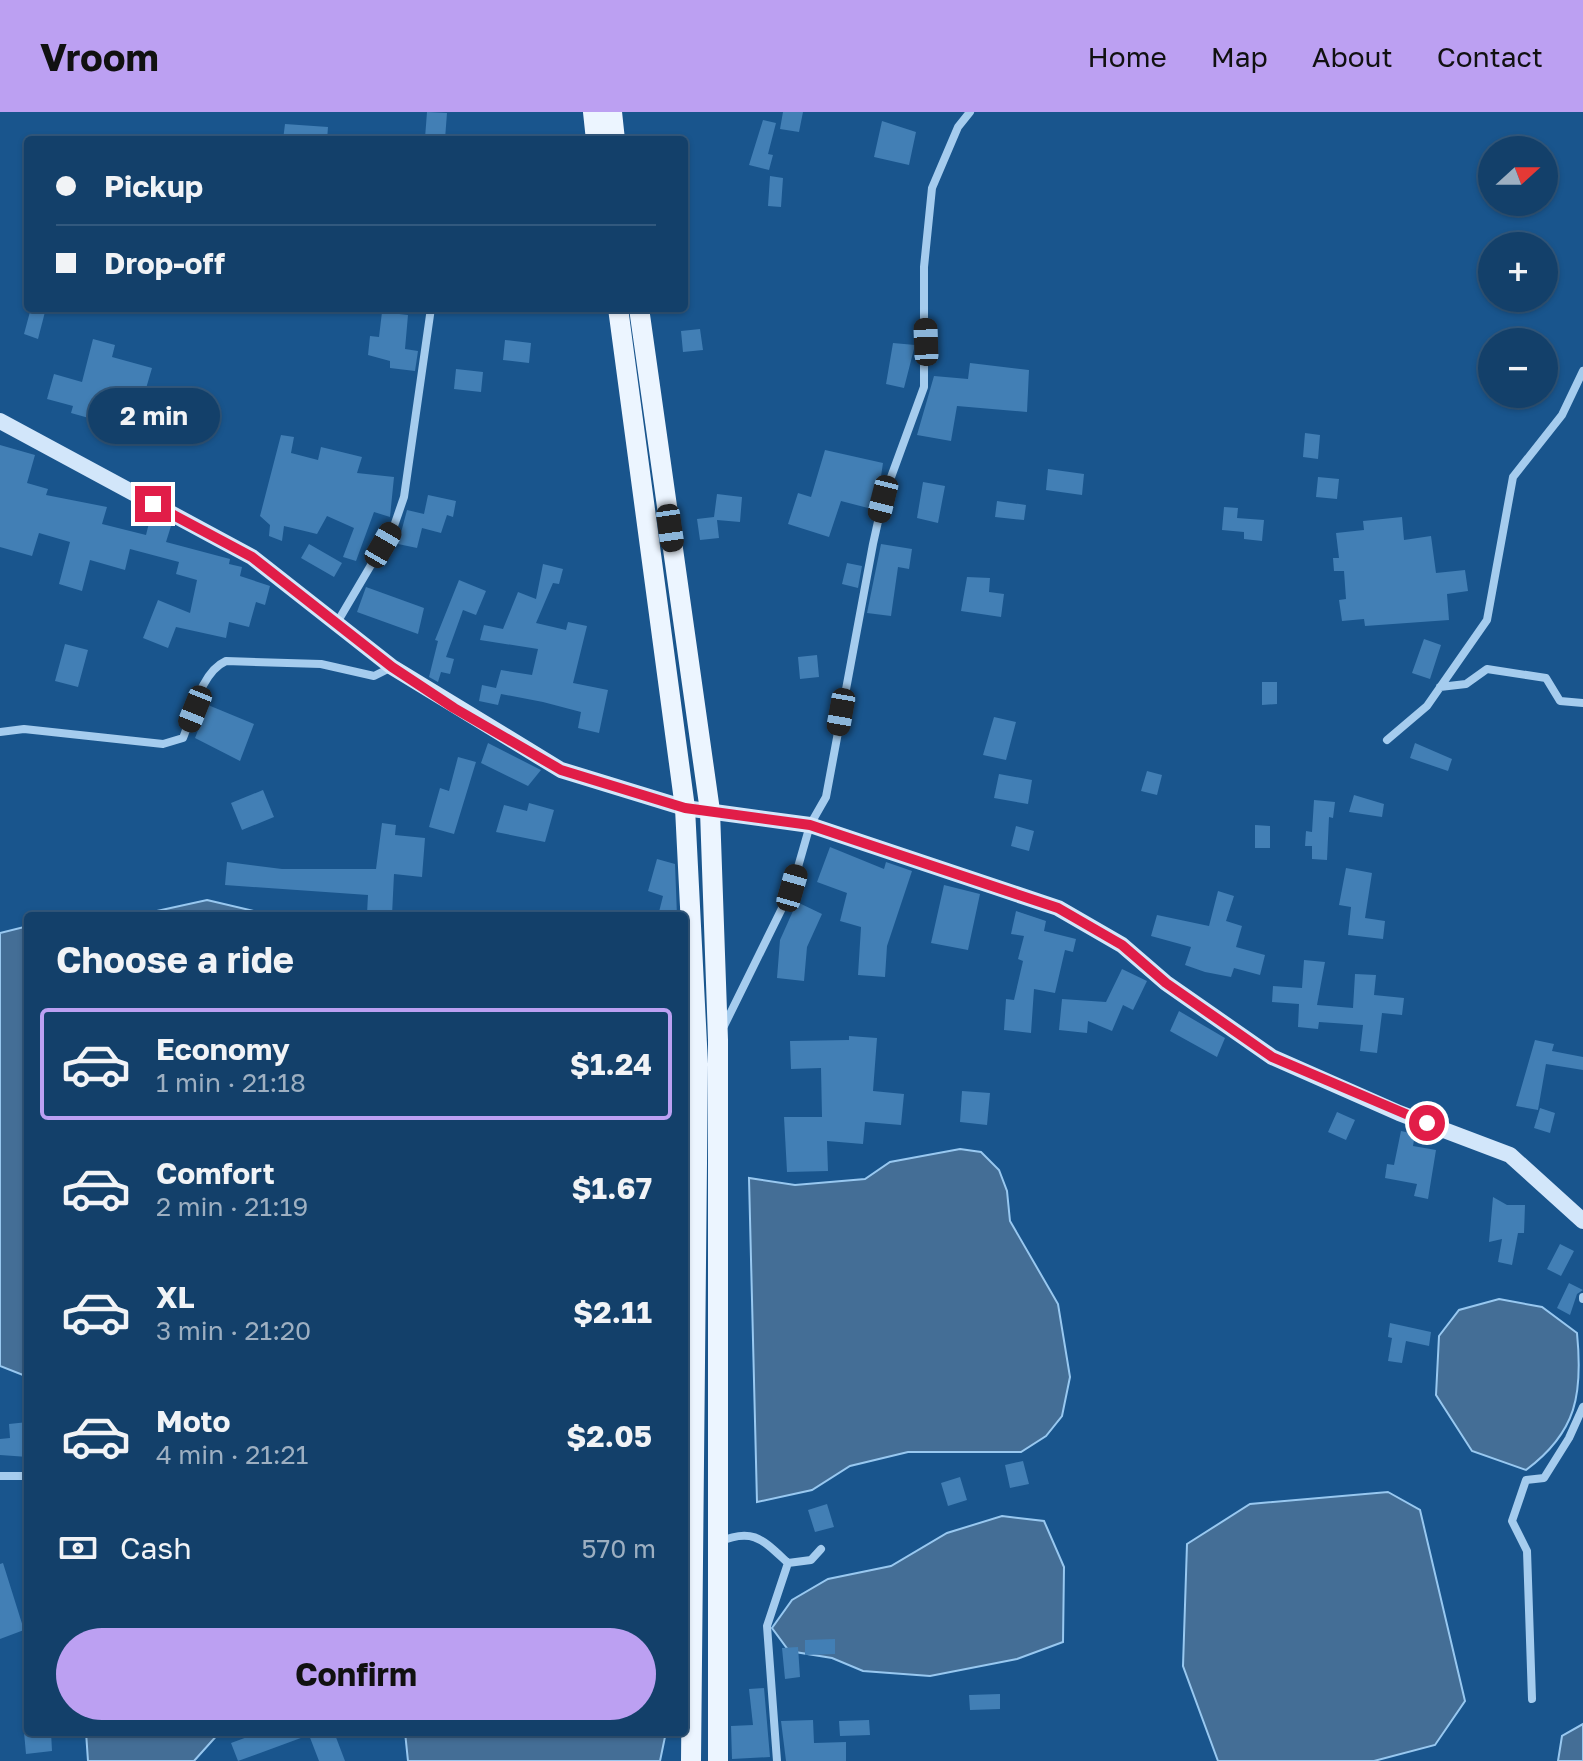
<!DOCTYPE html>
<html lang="en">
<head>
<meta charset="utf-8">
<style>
  :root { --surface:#13406a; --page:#1c4770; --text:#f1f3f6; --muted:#9dafc1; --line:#32597e; --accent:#bca0f2 }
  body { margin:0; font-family:"Golos Text",sans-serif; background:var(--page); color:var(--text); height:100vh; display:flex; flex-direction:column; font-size:30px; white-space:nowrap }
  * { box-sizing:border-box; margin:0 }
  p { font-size:26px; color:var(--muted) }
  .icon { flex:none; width:44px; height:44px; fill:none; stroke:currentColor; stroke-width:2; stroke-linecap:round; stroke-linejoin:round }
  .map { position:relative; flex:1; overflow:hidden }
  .side { position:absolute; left:24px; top:800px; width:664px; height:824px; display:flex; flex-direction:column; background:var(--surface); border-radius:8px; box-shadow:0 2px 6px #0004,0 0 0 2px var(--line) }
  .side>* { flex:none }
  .banner { position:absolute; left:24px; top:24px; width:664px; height:176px; border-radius:8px; box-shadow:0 2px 6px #0004,0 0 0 2px var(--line); display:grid; align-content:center; height:176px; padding:0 32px; background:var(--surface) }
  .needle { width:52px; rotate:69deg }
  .buttons { position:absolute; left:1478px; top:24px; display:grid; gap:16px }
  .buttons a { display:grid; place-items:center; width:80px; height:80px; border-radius:50%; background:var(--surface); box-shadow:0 2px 6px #0004,0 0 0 2px var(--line); font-size:40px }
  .end { position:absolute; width:36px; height:36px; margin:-18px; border:10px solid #e11d48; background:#fff; box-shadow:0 0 0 4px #fff }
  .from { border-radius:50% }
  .bubble { position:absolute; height:56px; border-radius:28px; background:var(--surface); box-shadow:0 2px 6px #0004,0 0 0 2px var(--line); font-size:26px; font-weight:700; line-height:56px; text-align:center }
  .car { position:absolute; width:24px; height:48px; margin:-24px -12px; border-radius:10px; box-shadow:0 0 6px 2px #0007; background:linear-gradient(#222 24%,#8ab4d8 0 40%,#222 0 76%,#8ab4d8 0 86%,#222 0) }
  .banner b { display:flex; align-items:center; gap:28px; height:76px; font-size:30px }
  .banner b+b { border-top:2px solid var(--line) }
  .banner i { width:20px; height:20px; background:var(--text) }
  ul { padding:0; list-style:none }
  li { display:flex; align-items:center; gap:24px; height:112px; margin:0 16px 12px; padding:0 16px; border:4px solid transparent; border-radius:8px }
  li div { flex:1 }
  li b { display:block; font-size:30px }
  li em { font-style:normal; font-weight:700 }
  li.on { border-color:var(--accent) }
  li>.icon { width:72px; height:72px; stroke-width:1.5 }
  h2 { padding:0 32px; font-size:36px; line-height:96px }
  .pay { display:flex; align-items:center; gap:20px; height:88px; padding:0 32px; font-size:30px }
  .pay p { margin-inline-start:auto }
  .primary-button { display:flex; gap:16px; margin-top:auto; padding:16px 32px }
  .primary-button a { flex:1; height:92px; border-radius:48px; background:var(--accent); color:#111; font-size:32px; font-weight:700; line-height:92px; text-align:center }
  header { display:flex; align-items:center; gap:48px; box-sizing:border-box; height:112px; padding:0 40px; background:var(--accent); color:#111 }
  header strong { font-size:38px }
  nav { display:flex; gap:44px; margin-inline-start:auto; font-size:28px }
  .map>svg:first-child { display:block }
</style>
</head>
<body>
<header>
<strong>Vroom</strong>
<nav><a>Home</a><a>Map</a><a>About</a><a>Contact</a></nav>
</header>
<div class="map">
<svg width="1583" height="1649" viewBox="0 0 1583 1649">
  <rect width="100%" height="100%" fill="#19558d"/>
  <!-- water -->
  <path fill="#446e96" stroke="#98c8f0" stroke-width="2" d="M207 788 275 804H134Z
    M28 814V1265L0 1254V821Z
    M960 1037 981 1040 999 1058 1007 1079 1010 1109 1058 1192 1070 1265 1062 1304 1046 1324 1021 1340H908L850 1354 812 1378 757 1390 749 1066 795 1073 865 1067 890 1050Z
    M1499 1187 1542 1195 1577 1221C1583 1282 1577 1320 1526 1358L1472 1339 1436 1283 1439 1224 1459 1198Z
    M1388 1380 1420 1398 1465 1589 1435 1633 1374 1649H1218L1183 1554 1187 1432 1250 1392Z
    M1002 1404 1044 1409 1064 1455 1063 1530 1017 1547 930 1564 863 1559 832 1546 789 1539 772 1516 792 1488 828 1467 891 1454 947 1421Z
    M1583 1612V1649H1558L1562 1624Z
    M86 1620H220L194 1649H88Z
    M405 1620H666L660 1649H408Z"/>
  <!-- building -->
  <path fill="#427fb5" d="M427 0 447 1 445 27 425 26Z
    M783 0H803L799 20 780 17Z
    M763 8 776 11 768 42 773 43 769 58 749 53Z
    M882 9 916 20 909 53 874 45Z
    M285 12 328 15 327 28H283Z
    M770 64 783 66 781 95 768 94Z
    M31 196H46L38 227 24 222Z
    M382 200 408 203 405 237 418 239 415 259 390 256V249L368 243 370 224 379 225Z
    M700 217 703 238 683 240 681 219Z
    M93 227 115 233 112 245 152 256 135 314 97 304 96 308 71 301 73 294 47 287 54 262 82 270Z
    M505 228 531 231 529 251 503 248Z
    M893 231 915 233 904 276 886 272Z
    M970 251 1029 258 1027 300 957 294 951 329 917 323 934 264 968 267Z
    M456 257 483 260 481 280 454 277Z
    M1305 321 1320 323 1318 347 1303 345Z
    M281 323 294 325 291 341 318 348 321 335 362 345 357 361 394 365 390 405 374 400 356 449 343 445 354 416 327 404 317 422 284 414 282 429 269 424 270 413 260 404Z
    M0 333 35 343 27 371 48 377 46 383 107 395 102 412 146 423 151 403 171 414 166 430 230 447 229 452 242 455 240 464 270 474 265 493 256 490 249 515 229 510 226 526 176 515 168 536 143 526 158 488 190 501 197 468 176 462 179 450 130 437 125 458 90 448 82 479 59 472 70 430 39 421 32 444 0 435Z
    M825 338 883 351 880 371 875 370 868 396 841 389 829 425 788 412 798 381 811 385Z
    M1048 357 1084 362 1082 383 1046 378Z
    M1318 365 1339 367 1337 387 1316 385Z
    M923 370 945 374 938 411 917 406Z
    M717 382 742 385 740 410 717 408 719 426 700 428 697 407 714 405Z
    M428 383 456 389 453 405 447 403 441 421 422 416 417 436 398 432 407 398 424 402Z
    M997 389 1026 393 1024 408 995 405Z
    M1224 395 1238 396 1237 406 1264 408 1262 429 1244 427V420L1222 418Z
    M1402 405 1404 428 1431 424 1436 461 1465 458 1468 479 1447 482 1449 508 1365 514 1364 507 1342 509 1339 488 1346 487 1344 459H1334L1333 446H1339L1336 421 1364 418 1363 409Z
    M309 432 342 451 334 465 301 446Z
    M881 432 912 437 909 457 898 455 891 504 867 501Z
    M847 451 862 454 858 476 842 472Z
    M543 452 563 457 559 472 553 471 536 511 566 518 568 510 587 514 573 571 608 578 599 621 578 616 581 600 543 590 501 582 498 593 479 589 482 573 496 576 501 558 532 563 538 537 480 528 484 513 503 517 518 480 536 487Z
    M967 465 990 466 989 480 1004 482 1001 505 961 499Z
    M459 468 486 479 476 503 463 498 446 545 454 547 450 562 441 560 438 570 429 565 438 529 435 528Z
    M366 475 424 496 418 522 357 500Z
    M1424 527 1441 533 1430 567 1412 561Z
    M65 532 88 538 78 575 55 569Z
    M817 543 819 565 800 567 798 545Z
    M1262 570H1277V592L1262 593Z
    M208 593 254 612 240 649 195 626Z
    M994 605 1016 610 1006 648 983 643Z
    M488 631 537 656 541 658 528 674 481 651Z
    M1415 631 1452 647 1448 659 1410 646Z
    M458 645 476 650 454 722 429 715 440 676 449 679Z
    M1147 659 1162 663 1157 683 1141 679Z
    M999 662 1032 668 1028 692 994 686Z
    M263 678 274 705 242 718 231 691Z
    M1354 683 1384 692 1382 705 1349 700Z
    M1314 688 1335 690 1333 706 1329 705 1327 748 1312 747V734H1305L1306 719 1312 720Z
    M529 691 554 698 545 730 496 720 504 693 527 699Z
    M382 711 396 713 395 723 425 726 422 765 394 762 392 803 367 802 368 783 225 773 227 750 282 757H376Z
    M1255 713 1270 714V736H1255Z
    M1016 714 1034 719 1029 739 1011 734Z
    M830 735 884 757 886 750 912 759 887 834 885 865 858 863 861 815 840 809 847 781 817 770Z
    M657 747 675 752 677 804H658L663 784 648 779Z
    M1346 756 1372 761 1365 806 1385 809 1383 827 1348 823 1351 795 1339 793Z
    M944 773 980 782 968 838 931 831Z
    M1218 779 1234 784 1226 809 1242 814 1236 835 1265 843 1260 863 1234 856 1231 865 1205 860 1185 853 1191 835 1151 824 1157 803 1209 814Z
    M797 790 822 802 807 835 804 869 777 866 780 828Z
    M1016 799 1046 809 1044 819 1076 827 1073 840 1065 838 1055 881 1034 877 1031 921 1004 918 1006 887 1014 888 1023 849 1018 847 1024 824 1011 822Z
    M1304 848 1325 850 1317 893 1353 896 1355 862 1376 863 1374 883 1404 886 1402 903 1382 901 1377 941 1360 939 1363 913 1319 910 1318 917 1298 915 1299 892 1272 890 1273 874 1302 876Z
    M1122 857 1147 869 1133 898 1123 893 1112 919 1088 909 1087 921 1059 918 1062 887 1106 890Z
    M1179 899 1225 926 1217 945 1170 919Z
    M849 924 877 926 873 979 904 982 901 1013 865 1010 863 1032 827 1029 828 1059 787 1060 784 1005H822L821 956 791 957 790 929 849 928Z
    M1535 928 1554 932 1552 939 1583 945V958L1546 952 1538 998 1516 994Z
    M962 979 990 981 987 1013 960 1010Z
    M1540 996 1555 1001 1550 1021 1534 1016Z
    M1337 1000 1355 1008 1346 1028 1328 1020Z
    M1401 1019 1415 1022 1413 1034 1436 1038 1428 1087 1414 1084 1417 1072 1385 1066 1387 1052 1394 1053Z
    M1493 1085 1507 1093H1525L1524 1121H1518L1512 1153 1498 1150 1502 1127 1489 1130Z
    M1560 1132 1574 1139 1561 1164 1547 1157Z
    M1569 1171 1583 1178 1577 1182 1570 1203 1557 1196Z
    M1390 1211 1431 1220 1429 1234 1406 1229 1402 1251 1388 1249 1392 1226 1388 1225Z
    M28 1310V1345L0 1343V1327L10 1326 9 1312Z
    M1023 1349 1029 1372 1010 1376 1005 1353Z
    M960 1365 967 1388 948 1394 941 1371Z
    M827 1392 834 1415 815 1420 808 1398Z
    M3 1451 24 1518 0 1527V1452Z
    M835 1527V1542L805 1543V1528Z
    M798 1535 800 1565 785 1567 782 1536Z
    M764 1576 770 1645 732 1647 731 1614 753 1613 749 1577Z
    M1000 1582V1597L970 1598 969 1583Z
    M813 1608 814 1631 846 1630V1649H786L781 1609Z
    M869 1608 870 1623 840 1624 839 1609Z
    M24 1620H51L52 1639 26 1642Z
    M261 1620H334L345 1649H319L309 1623 238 1649 231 1631Z"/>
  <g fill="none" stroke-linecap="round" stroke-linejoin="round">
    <!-- minor -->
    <path stroke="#a5ccee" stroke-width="8" d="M338 509 394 414 404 385 431 196
      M1440 575 1466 572 1487 557 1546 566 1560 589 1583 591
      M0 620 24 617 163 632 183 626C193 601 201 560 226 549L321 552 374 564 392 555
      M1387 628 1427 594 1487 508 1513 365 1562 303 1583 259
      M724 914 792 776 810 713 826 685 873 432 883 387 924 275V155L932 76 958 15 970 0
      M1583 1185V1187
      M0 1364H28
      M719 1430C753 1415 763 1428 788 1451L767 1514 777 1649
      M788 1451 811 1448 821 1437
      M1532 1587 1527 1439 1512 1409 1526 1368 1544 1366 1569 1326 1583 1295"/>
    <!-- secondary -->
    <path stroke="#d2e6fa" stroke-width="16" d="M0 309 252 445 392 555 561 658 685 696 810 713 1058 796 1122 833 1166 871 1272 945 1399 1001 1510 1043 1583 1109"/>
    <!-- primary -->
    <path stroke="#ecf5ff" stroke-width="20" d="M593 0 596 28
      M612 0 615 28
      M618 196 685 696 698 952 691 1649
      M639 196 710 699 718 928V1649"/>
  </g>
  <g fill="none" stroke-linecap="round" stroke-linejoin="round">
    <!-- route -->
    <path stroke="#e11d48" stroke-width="10" d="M153 392 252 445 392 555 454 596 561 658 685 696 810 713 1058 796 1122 833 1166 871 1272 945 1427 1011"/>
  </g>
</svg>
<div class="buttons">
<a><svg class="needle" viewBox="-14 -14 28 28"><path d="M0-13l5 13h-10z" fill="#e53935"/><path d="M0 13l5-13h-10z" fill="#9dafc1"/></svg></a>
<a>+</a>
<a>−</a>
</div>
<i class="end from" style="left:1427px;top:1011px"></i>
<i class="end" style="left:153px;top:392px"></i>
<div class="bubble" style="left:88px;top:276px;width:132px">2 min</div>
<i class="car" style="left:926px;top:230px;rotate:358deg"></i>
<i class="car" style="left:883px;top:387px;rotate:194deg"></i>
<i class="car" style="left:670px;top:416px;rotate:172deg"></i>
<i class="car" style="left:383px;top:433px;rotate:30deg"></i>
<i class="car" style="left:195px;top:597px;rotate:202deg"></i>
<i class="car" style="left:841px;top:600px;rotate:190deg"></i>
<i class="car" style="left:792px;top:776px;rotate:16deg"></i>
<div class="banner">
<b><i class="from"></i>Pickup</b>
<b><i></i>Drop-off</b>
</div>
<section class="side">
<h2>Choose a ride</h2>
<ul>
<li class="on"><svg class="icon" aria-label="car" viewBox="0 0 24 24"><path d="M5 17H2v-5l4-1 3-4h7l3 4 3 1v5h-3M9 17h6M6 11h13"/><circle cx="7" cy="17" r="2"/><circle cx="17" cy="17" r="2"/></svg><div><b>Economy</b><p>1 min · 21:18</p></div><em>$1.24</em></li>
<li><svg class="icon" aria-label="car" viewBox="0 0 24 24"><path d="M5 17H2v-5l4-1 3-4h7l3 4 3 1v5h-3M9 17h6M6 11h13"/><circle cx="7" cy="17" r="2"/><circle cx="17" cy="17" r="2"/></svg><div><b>Comfort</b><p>2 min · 21:19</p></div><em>$1.67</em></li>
<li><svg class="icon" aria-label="car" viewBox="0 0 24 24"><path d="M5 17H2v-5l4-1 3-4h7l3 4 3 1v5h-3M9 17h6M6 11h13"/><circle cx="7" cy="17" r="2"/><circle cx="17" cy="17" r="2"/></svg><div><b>XL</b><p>3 min · 21:20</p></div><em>$2.11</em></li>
<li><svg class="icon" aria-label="car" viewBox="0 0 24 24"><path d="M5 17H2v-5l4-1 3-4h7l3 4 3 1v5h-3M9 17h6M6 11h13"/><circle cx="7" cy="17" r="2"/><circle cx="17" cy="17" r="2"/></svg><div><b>Moto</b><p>4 min · 21:21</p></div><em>$2.05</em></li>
</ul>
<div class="pay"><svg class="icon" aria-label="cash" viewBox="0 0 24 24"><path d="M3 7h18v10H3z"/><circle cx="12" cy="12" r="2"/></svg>Cash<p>570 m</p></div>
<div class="primary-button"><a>Confirm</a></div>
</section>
</div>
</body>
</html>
